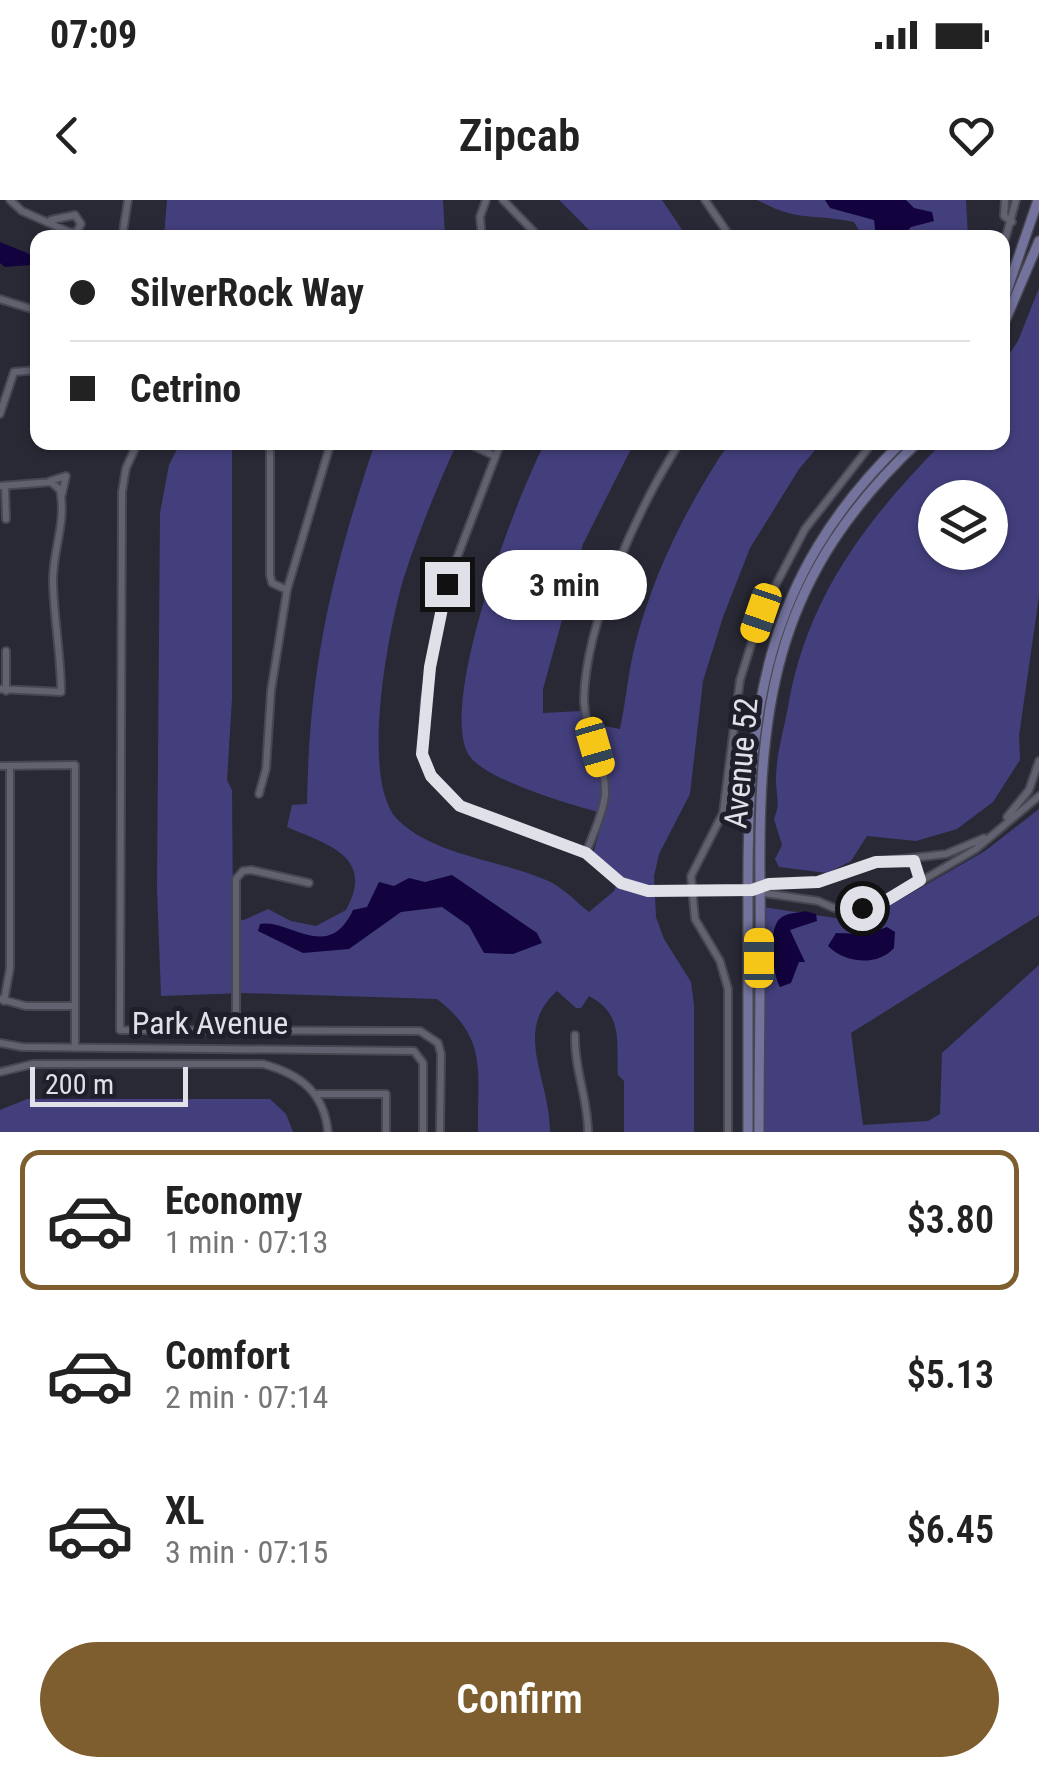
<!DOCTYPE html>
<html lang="en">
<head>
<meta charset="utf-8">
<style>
  :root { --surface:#fff; --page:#f6f6f6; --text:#222; --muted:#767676; --line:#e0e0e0; --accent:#7e5e2e }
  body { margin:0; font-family:"Roboto Condensed",sans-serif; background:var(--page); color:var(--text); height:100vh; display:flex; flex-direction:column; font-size:38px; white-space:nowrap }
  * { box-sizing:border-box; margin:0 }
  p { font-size:32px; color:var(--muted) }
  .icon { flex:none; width:55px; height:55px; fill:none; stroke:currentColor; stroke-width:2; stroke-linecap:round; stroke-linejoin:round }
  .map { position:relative; height:932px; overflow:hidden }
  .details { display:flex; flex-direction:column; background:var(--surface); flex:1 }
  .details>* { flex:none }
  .hud { position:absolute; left:30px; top:30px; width:980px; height:220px; border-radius:20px; box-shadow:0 2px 8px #0004; display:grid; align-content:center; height:220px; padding:0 40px; background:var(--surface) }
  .fabs { position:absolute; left:918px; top:280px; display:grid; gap:20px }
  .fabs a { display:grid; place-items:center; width:90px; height:90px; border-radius:50%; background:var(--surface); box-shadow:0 2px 8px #0004; font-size:50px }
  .scale { position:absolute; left:30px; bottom:25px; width:158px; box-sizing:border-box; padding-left:10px; border:5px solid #e0e0e9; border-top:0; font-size:28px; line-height:35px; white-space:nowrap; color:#e0e0e9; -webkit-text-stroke:8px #1f1f2b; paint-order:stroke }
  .end { position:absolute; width:45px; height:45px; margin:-22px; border:12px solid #e0e0e9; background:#111; box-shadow:0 0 0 5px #111 }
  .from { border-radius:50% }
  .bubble { position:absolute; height:70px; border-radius:35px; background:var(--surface); box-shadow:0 2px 8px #0004; font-size:32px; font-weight:600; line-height:70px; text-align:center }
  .car { position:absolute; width:30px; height:60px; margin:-30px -15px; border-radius:12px; box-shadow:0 0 8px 2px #0007; background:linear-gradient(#f5c518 24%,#345 0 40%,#f5c518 0 76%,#345 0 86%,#f5c518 0) }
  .hud b { display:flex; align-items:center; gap:35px; height:95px; font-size:38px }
  .hud b+b { border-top:2px solid var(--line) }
  .hud i { width:25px; height:25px; background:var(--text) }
  ul { padding:18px 0 0; list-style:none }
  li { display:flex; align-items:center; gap:30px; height:140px; margin:0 20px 15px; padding:0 20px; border:5px solid transparent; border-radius:20px }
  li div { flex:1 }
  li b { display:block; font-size:38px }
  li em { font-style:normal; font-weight:600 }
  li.selected { border-color:var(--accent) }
  li>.icon { width:90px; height:90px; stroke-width:1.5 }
  .button { display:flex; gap:20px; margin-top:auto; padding:20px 40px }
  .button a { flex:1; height:115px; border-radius:60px; background:var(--accent); color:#fff; font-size:40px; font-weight:600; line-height:115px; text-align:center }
  .status { display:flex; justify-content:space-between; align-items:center; height:70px; padding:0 50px; background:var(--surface); direction:ltr }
  .status svg { height:28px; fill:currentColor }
  header { display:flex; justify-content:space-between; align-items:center; height:130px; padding:0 40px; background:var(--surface); font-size:45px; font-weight:600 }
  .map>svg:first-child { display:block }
</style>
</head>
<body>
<div class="status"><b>07:09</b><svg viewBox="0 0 49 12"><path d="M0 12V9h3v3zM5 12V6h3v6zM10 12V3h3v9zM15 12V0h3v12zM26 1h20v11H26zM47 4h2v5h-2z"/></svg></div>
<header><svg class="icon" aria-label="back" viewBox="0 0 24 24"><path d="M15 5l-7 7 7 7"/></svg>Zipcab<svg class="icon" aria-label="heart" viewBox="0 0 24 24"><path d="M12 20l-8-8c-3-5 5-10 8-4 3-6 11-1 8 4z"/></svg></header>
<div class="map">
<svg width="1039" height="932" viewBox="0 0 1039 932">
  <rect width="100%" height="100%" fill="#282935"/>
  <!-- green -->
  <path fill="#433f7d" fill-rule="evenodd" d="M167 0H443L445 37H164Z
    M559 0H662L687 37H596Z
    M757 0H966L968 37H863L854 22C810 13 801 23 757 0Z
    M1039 88V396L1019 536 1020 560 993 602 957 629 916 641 867 636 851 661 827 673 779 667 775 659 782 645 774 619C780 604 777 600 776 583 775 557 785 527 789 501 809 394 868 318 942 243L1002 242 1003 163 1018 141ZM935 298H990V352H935Z
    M180 243H232V499L227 580 232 590 233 719 244 720 268 709 291 721 316 726 346 710C376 656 326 644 287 627L292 605 307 604C309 468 332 371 375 243H457C437 287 419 331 404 377 389 426 358 583 399 621 436 656 501 660 546 680 562 686 576 702 589 712L614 691 620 677 593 653 605 614C575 606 479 579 467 552 441 495 516 298 545 243H634L583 344 543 489V513L581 511 584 522 620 529C626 501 628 473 635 445 654 371 687 306 729 243H821L799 269 750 348 723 417 703 481 690 594 659 654 654 676 656 717 664 739 691 782 694 805V932H624V881L618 875C616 842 624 814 589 796L581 808H576L557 791C512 831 550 878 550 932H478C477 872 489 839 437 799L243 793 161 796 157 688 160 313 169 265Z
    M1039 609V715L851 833 863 925 928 921 940 914 942 853 1039 765V932H765L763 707 861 722 985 651Z
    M27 899H270L286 914 293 932H0V910Z"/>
  <!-- water -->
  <path fill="#12033e" d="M825 0H906L914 8 932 12 934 21 911 27 902 37H876L874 20 830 8Z
    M0 42 37 57V74L30 65 5 67 0 63Z
    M452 675 537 733 542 743 513 754 484 753 469 726 442 707 401 712 349 749 303 753 258 731 260 724C289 718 328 764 353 710L367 707 379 682 394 686 409 678 425 682Z
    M805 711 816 714 817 721 790 730 805 762H799L791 783 780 787C773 776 766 726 782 717 787 713 799 713 805 711Z
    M887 727 895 732 894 748C877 767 845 763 828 746L836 733 867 734Z"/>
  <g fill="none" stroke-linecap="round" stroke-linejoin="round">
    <!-- minor casing -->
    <g stroke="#474752" stroke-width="10">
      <path id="minor" d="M10 0 22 11 69 32 76 33 81 24 75 15 51 20
        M503 0 540 38
        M705 0 731 38
        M1005 0 1004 16 1012 22
        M122 38 128 0
        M482 38 480 17 486 0
        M1002 51 1016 0
        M0 99 38 111
        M0 214 14 172 38 170
        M138 242 126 268 122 292 120 830 420 831 438 843 441 854 440 932
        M270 242V375L272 383 287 390
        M465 242 495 256
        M501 242 447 384 425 499 422 553 431 577 460 606 586 653 621 683 648 691 751 690 769 684 818 682 876 662 946 654 984 638
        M50 281 66 276 62 294
        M0 286 51 282 60 290C67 322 52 351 53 383 54 420 61 455 61 492L0 489
        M5 286 6 319
        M6 451V491
        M0 566 75 565V848
        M259 594 266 569 271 491 287 390 331 242
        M1007 617 1029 590 1039 561
        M586 653C593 634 603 614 605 595 607 562 584 531 584 498 586 420 639 307 680 242
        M914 661 920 680
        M757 692 818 701 834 708 887 701 976 649 1039 596
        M0 799 26 806H74
        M4 801 10 768V566
        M236 831V679L243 671 251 670 309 683
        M575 835C574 869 588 898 588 932
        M0 843 22 847 414 851 423 863V932
        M0 872 33 864H263C300 874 324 892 328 932
        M318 894H386V932
        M728 932V789L720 761 695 719 691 676 723 613 740 480 761 413 805 329 873 242"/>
    </g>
    <!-- major casing -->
    <g stroke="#474752" stroke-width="12">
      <path id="major" d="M1002 105 1038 0
        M1002 128 1039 41
        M748 932C748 856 748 779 748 703 747 517 760 380 902 242
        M759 932C759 849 761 765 760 682 758 498 777 374 918 242"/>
    </g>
    <!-- minor -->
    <use href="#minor" stroke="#616170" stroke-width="6"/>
    <!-- major -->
    <use href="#major" stroke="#73739d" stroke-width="9"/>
  </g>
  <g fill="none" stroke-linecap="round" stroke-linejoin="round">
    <!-- route -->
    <path stroke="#e0e0e9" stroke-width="12" d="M447 384 430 467 422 554 431 576 460 606 586 653 621 683 648 691 752 690 769 684 818 682 876 662 914 661 920 680 887 700 862 708"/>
  </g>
  <g text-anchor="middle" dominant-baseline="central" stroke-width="10" stroke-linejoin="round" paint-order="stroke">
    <!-- street labels -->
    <g font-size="32" fill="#e0e0e9" stroke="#1f1f2b">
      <text transform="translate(741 563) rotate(-85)">Avenue 52</text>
      <text x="210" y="823">Park Avenue</text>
    </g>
  </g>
</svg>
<div class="fabs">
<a><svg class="icon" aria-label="layers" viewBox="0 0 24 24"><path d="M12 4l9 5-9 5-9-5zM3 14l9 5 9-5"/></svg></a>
</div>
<div class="scale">200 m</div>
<i class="end from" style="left:862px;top:708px"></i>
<i class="end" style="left:447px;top:384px"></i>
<div class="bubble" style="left:482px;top:350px;width:165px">3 min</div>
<i class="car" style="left:761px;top:413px;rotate:199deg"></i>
<i class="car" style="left:595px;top:547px;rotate:164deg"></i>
<i class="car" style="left:759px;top:758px;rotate:0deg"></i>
<div class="hud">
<b><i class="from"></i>SilverRock Way</b>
<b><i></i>Cetrino</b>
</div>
</div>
<section class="details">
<ul>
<li class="selected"><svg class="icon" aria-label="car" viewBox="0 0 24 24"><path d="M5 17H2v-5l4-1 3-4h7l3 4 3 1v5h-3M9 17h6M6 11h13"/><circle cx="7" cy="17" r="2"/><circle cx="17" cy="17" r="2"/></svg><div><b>Economy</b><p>1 min · 07:13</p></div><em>$3.80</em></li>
<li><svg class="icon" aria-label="car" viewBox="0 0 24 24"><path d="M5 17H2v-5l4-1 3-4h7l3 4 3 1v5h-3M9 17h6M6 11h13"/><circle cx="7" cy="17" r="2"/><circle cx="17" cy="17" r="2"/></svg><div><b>Comfort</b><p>2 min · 07:14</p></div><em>$5.13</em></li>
<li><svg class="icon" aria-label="car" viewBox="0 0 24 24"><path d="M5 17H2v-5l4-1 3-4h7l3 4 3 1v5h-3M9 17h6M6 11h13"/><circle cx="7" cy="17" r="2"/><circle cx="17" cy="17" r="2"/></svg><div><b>XL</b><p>3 min · 07:15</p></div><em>$6.45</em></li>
</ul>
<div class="button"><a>Confirm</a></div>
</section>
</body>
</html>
